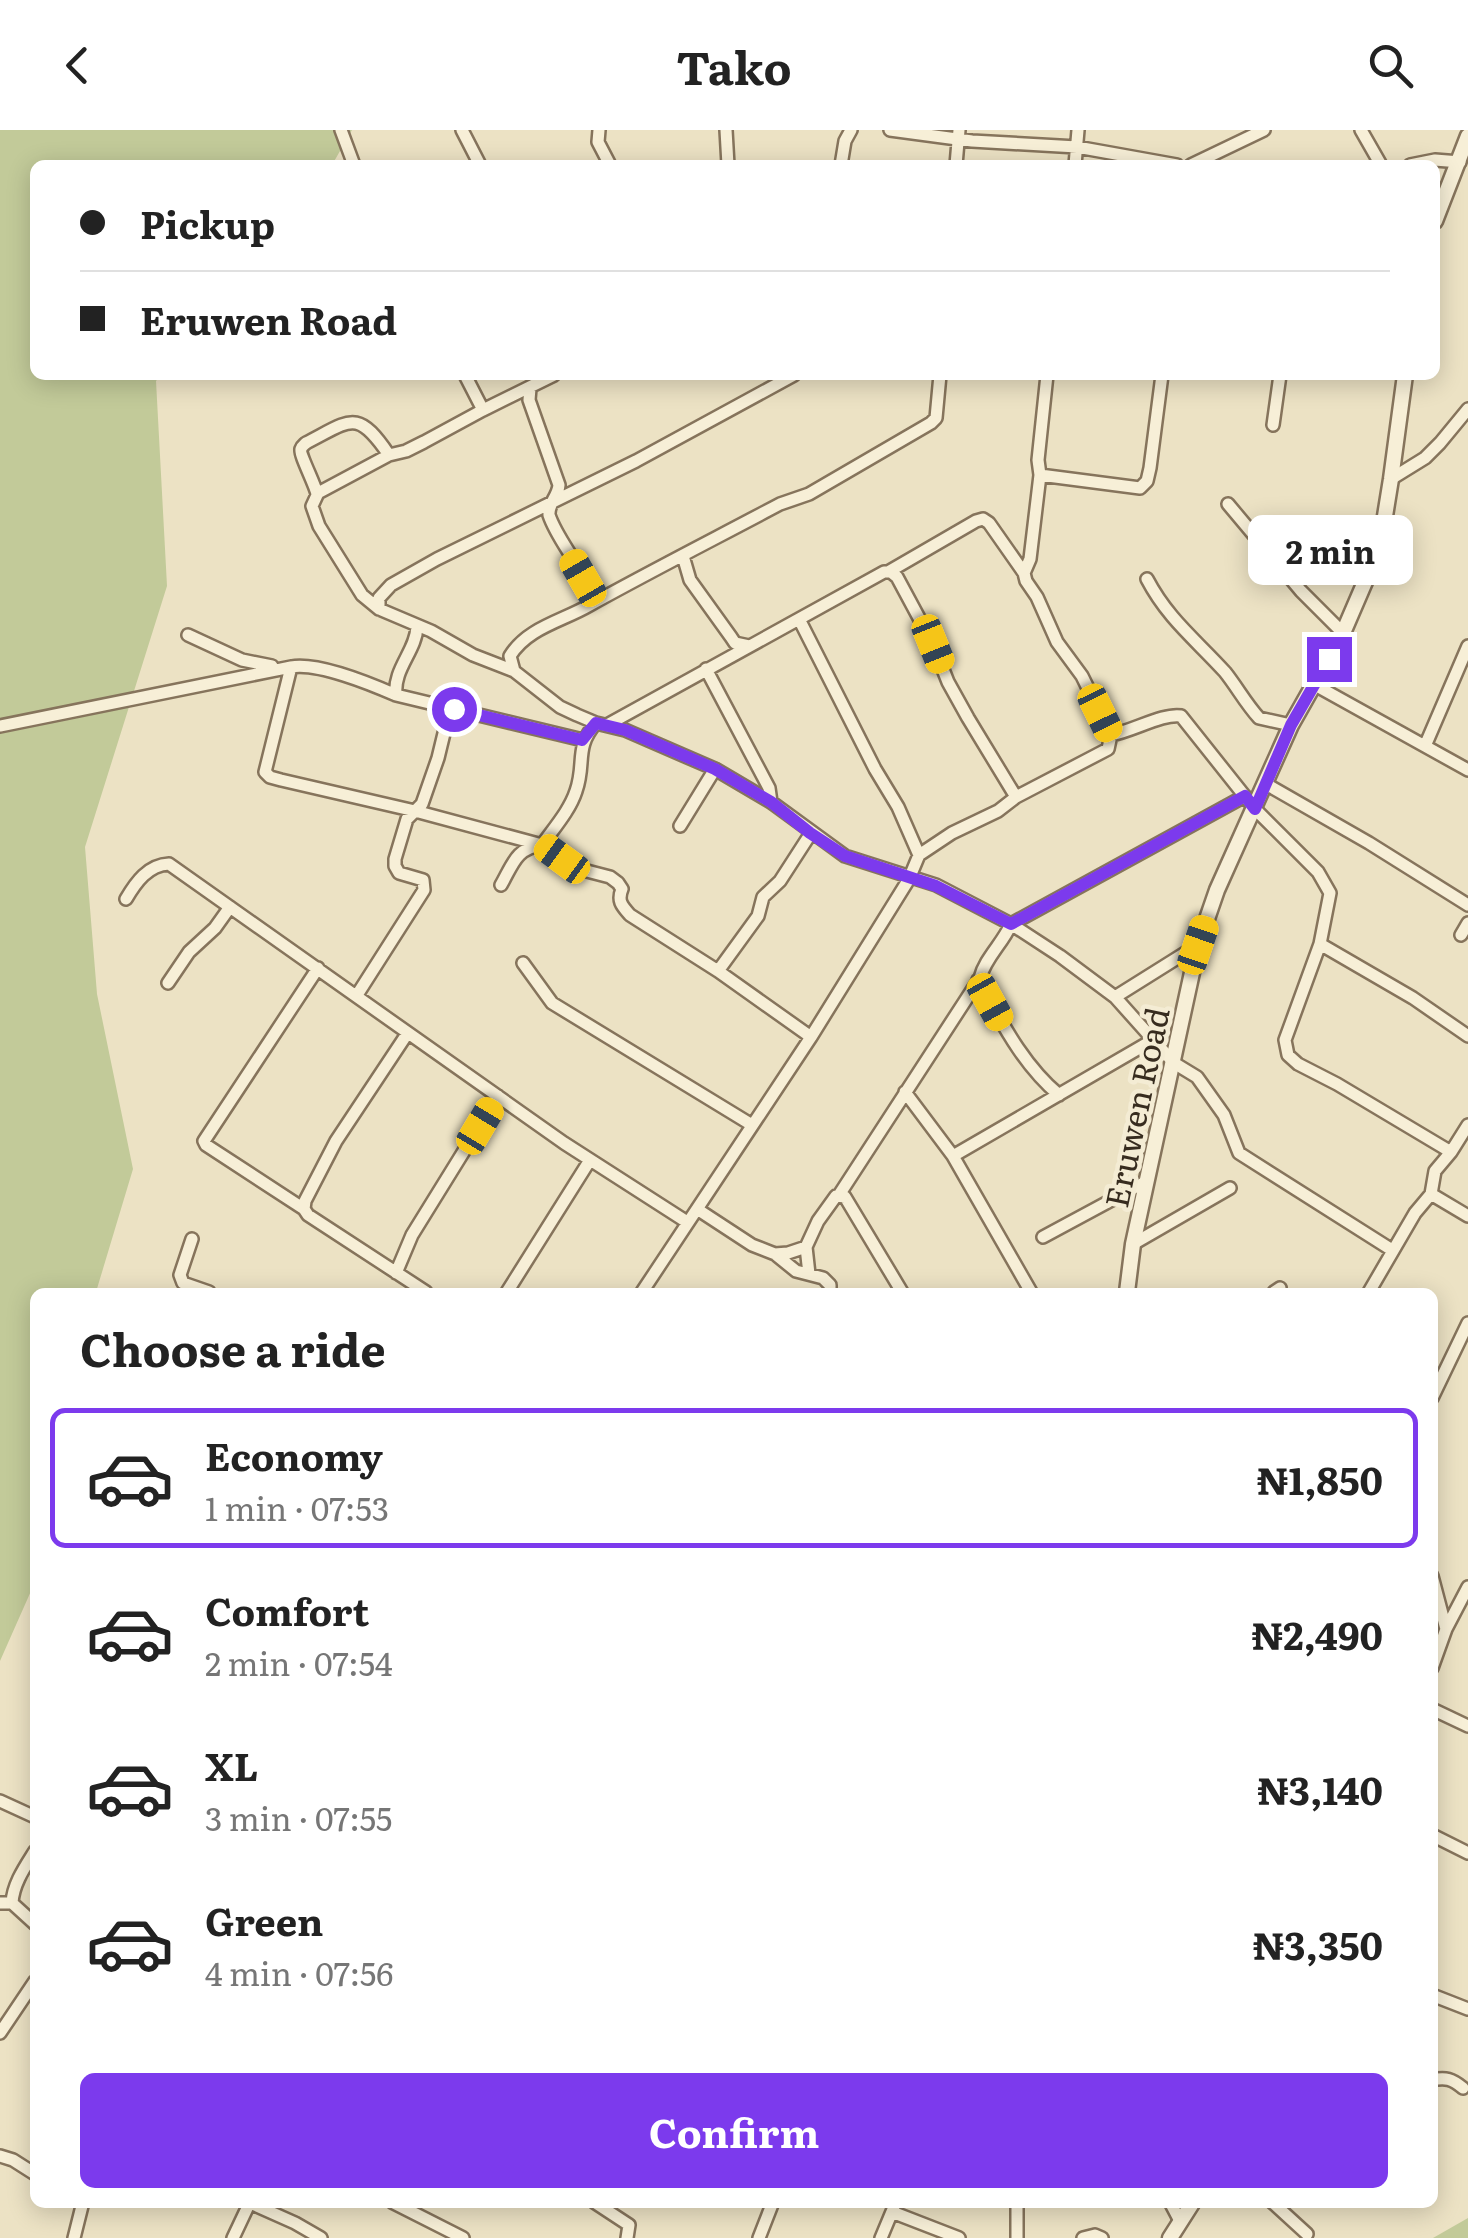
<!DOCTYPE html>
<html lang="en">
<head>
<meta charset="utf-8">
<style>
  :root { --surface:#fff; --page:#f2f2f2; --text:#222; --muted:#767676; --line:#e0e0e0; --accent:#7c3aed }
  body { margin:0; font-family:Literata,serif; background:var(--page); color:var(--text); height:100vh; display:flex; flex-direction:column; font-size:38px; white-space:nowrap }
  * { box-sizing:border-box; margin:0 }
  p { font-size:32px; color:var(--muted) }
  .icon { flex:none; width:55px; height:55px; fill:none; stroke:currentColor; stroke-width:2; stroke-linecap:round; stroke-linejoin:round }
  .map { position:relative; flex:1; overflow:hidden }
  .details { position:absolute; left:30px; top:1158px; width:1408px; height:920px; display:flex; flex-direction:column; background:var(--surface); border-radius:15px; box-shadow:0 5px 25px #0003 }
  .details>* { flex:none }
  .guide { position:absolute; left:30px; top:30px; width:1410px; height:220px; border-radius:15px; box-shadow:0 5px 25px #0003; display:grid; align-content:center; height:220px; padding:0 50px; background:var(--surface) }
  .end { position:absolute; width:45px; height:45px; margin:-22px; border:12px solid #7c3aed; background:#fff; box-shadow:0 0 0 5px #fff }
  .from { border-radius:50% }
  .bubble { position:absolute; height:70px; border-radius:15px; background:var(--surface); box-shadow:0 5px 25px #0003; font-size:32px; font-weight:700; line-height:70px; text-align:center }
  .car { position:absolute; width:30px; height:60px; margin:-30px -15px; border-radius:12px; box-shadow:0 0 8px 2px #0007; background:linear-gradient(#f5c518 24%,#345 0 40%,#f5c518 0 76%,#345 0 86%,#f5c518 0) }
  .guide b { display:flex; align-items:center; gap:35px; height:95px; font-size:38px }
  .guide b+b { border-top:2px solid var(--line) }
  .guide i { width:25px; height:25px; background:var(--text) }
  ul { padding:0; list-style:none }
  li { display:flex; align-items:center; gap:30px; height:140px; margin:0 20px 15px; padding:0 30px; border:5px solid transparent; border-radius:15px }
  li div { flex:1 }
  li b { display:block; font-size:38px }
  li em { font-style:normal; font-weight:700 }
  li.active { border-color:var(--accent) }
  li>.icon { width:90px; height:90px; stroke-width:1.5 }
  h2 { padding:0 50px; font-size:45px; line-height:120px }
  .primary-button { display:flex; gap:20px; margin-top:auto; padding:20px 50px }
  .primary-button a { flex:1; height:115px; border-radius:15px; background:var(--accent); color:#fff; font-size:40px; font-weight:700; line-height:115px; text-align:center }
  header { display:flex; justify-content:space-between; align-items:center; height:130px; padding:0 50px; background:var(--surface); font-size:45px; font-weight:700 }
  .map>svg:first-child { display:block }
</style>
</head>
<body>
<header><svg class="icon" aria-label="back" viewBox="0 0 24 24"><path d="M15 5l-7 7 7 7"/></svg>Tako<svg class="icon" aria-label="search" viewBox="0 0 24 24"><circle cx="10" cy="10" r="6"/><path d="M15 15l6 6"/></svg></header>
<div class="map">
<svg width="1468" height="2108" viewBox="0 0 1468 2108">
  <rect width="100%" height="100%" fill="#ece2c4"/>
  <!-- green -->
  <path fill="#c2ca99" d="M0 0H352L332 35H35V245H161L156 251 167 456 85 717 97 864 133 1039 96 1162H35V1452L0 1531Z
    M1468 2088V2108H1433Z"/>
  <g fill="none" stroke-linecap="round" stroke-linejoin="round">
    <!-- minor casing -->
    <g stroke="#86745c" stroke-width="16">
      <path id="minor" d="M341 0 354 35
        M462 0 480 35
        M599 0 598 12 610 35
        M726 0 728 35
        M890 0 972 11 1077 17 1177 35
        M1361 0 1381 35
        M841 35 845 11 851 0
        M956 35 959 0
        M1075 35 1078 0
        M1191 35 1264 0
        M1410 35 1435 30 1460 32
        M465 245 483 280
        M554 245 483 280 424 312 406 321 389 325 318 363 312 376 319 396 362 465 379 479 431 501 473 525 514 541 560 577 577 585 596 593 625 600 715 639 771 672 845 726 936 755 1011 794 1060 826 1115 867 1174 933 1197 947 1224 985 1239 1023 1392 1120
        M530 258 529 270 559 355C558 367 548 373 549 385 559 415 589 442 591 474
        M1273 295 1280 245
        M1040 345 1140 358 1147 351 1150 338 1162 245
        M1391 349 1425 328 1440 313 1468 279
        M317 364C315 354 299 324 301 319 302 316 304 315 306 313 351 290 357 278 389 325
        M1228 374 1301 461 1343 503
        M683 426 690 450 731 507 735 513 749 516
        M888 442 976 391 983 389 989 393 1024 443
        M1147 449C1168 489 1196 510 1225 542 1237 557 1246 574 1259 588L1291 595
        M379 479V468L391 455 437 429 636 331 794 245
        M799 489 875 639 898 677 919 725
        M417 497C416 521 393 539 396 565 371 554 317 532 291 537L265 642 270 647 281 650 415 681 542 715 583 740 610 747 618 753 622 759C617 771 622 776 630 785L718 841 811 907
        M188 505 242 530 272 536
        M706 539 769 658 771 672
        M514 541 510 526C527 498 562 491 588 476 651 441 716 408 780 374L809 364 931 293 936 288 940 245
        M1315 555 1468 640
        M396 565 583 610
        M607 595 884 442H891L897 447 933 514 948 552 968 588 1016 667
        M0 596 291 537
        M1111 605C1133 601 1163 583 1181 586L1255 679 1318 742 1330 763 1320 814 1285 910 1288 925 1298 934 1337 954 1451 1022
        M1425 616 1468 516
        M1266 654 1369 713 1468 775
        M680 696 715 639
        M501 755C513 734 516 718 542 715 554 698 570 680 576 661 586 633 574 618 596 593
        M126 769C136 752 148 735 169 734L564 1013 687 1092
        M1461 805 1468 793
        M1320 814 1413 868 1468 906
        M523 833 552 873 752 995
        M718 841 758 786 763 767 780 751 811 703
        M978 850C1001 891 1022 934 1059 965
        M168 853 189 822 215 798 230 777
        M357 865 424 760 423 750 399 743 395 736V729L407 689 422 674 438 628 447 591 454 579
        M1115 867 1198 815
        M407 904 336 1011 305 1071 304 1079 308 1085 426 1162
        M905 962 953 1026 1031 1162
        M953 1026 1153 910
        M1431 1064 1468 1086
        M839 1065 980 848C985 828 1003 813 1011 794L1245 666
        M304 1079 206 1015 204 1011 318 838
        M697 1079 752 1115 775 1124 796 1141 823 1148 830 1155V1162
        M1043 1107 1147 1051
        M192 1109 180 1145 183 1153 209 1162
        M1133 1114 1230 1058
        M775 1124 788 1123 806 1117
        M396 1143 412 1105 498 966
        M809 1144 806 1117 818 1091 836 1066 845 1067 902 1162
        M507 1162 590 1030
        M642 1162 811 907 909 749 919 725 952 703 998 681 1016 667 1108 619 1111 605 1082 546 1057 512 1037 467 1026 451 1024 443 1030 429 1040 345 1038 330 1047 245
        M1274 1162 1280 1158
        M1369 1162 1415 1083 1431 1064 1435 1041 1451 1022 1468 995
        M1432 1268 1468 1193
        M1432 1446 1446 1499
        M1432 1538 1446 1499 1468 1457
        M1432 1579 1468 1596
        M0 1671 35 1687
        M1432 1705 1468 1723
        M0 1773H12L35 1794
        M12 1773C13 1754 25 1737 35 1721
        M1432 1865 1468 1879
        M0 1903 35 1851
        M1432 1950C1446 1947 1452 1949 1463 1958
        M0 2026 13 2030 35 2044
        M248 2072 295 2093 321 2108
        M392 2072 463 2108
        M594 2072 629 2095 627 2108
        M1170 2072 1180 2091
        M1272 2072 1307 2104
        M892 2082 959 2108
        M74 2108 83 2072
        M233 2108 250 2072
        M759 2108 773 2072
        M881 2108 896 2072
        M1017 2108V2072
        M1083 2108 1095 2105 1102 2108"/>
    </g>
    <!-- tertiary casing -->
    <g stroke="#86745c" stroke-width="19">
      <path id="tertiary" d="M1435 91 1468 6
        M1127 1162 1133 1114 1198 815 1217 760 1291 595 1343 503 1380 417 1391 349 1405 245
        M1170 2108 1193 2072"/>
    </g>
    <!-- minor -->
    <use href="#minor" stroke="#f7efd7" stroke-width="11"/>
    <!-- tertiary -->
    <use href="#tertiary" stroke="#f7efd7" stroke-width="14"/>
  </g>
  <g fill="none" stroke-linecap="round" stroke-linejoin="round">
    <!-- route -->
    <path stroke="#7c3aed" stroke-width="12" d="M454 579 582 610 596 593 625 600 715 639 771 672 810 703 845 726 936 756 1011 794 1245 666 1255 679 1291 595 1329 529"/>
  </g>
  <g text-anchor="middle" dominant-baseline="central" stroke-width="9" stroke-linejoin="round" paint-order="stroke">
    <!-- street labels -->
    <g font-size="32" fill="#372c1f" stroke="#f4ecd4">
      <text transform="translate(1135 977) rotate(-78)">Eruwen Road</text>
    </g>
  </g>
</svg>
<i class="end from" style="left:454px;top:579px"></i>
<i class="end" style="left:1329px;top:529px"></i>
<div class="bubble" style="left:1248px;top:385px;width:165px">2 min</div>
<i class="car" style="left:583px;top:448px;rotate:330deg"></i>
<i class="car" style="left:933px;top:514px;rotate:158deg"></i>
<i class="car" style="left:1100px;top:583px;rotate:154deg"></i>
<i class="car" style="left:562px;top:729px;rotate:306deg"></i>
<i class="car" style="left:1198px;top:815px;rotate:19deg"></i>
<i class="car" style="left:990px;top:872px;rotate:151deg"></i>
<i class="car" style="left:480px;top:996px;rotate:31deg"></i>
<div class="guide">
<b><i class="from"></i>Pickup</b>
<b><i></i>Eruwen Road</b>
</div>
<section class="details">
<h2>Choose a ride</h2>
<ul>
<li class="active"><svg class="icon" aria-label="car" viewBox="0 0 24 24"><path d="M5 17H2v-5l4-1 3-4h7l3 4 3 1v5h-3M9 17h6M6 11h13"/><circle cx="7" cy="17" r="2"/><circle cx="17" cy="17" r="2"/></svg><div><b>Economy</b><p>1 min · 07:53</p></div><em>₦1,850</em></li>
<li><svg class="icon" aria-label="car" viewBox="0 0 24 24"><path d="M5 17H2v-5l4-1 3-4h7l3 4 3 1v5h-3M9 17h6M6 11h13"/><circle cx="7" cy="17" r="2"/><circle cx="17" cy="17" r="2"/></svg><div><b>Comfort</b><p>2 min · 07:54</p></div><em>₦2,490</em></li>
<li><svg class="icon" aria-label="car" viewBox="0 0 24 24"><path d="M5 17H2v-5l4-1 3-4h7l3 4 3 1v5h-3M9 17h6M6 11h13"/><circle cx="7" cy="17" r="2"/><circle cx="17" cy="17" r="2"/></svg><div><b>XL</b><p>3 min · 07:55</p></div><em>₦3,140</em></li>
<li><svg class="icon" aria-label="car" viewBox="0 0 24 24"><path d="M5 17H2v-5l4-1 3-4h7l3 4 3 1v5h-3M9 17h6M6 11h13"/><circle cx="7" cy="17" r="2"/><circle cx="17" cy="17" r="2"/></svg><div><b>Green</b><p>4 min · 07:56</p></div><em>₦3,350</em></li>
</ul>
<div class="primary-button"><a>Confirm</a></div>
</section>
</div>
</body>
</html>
